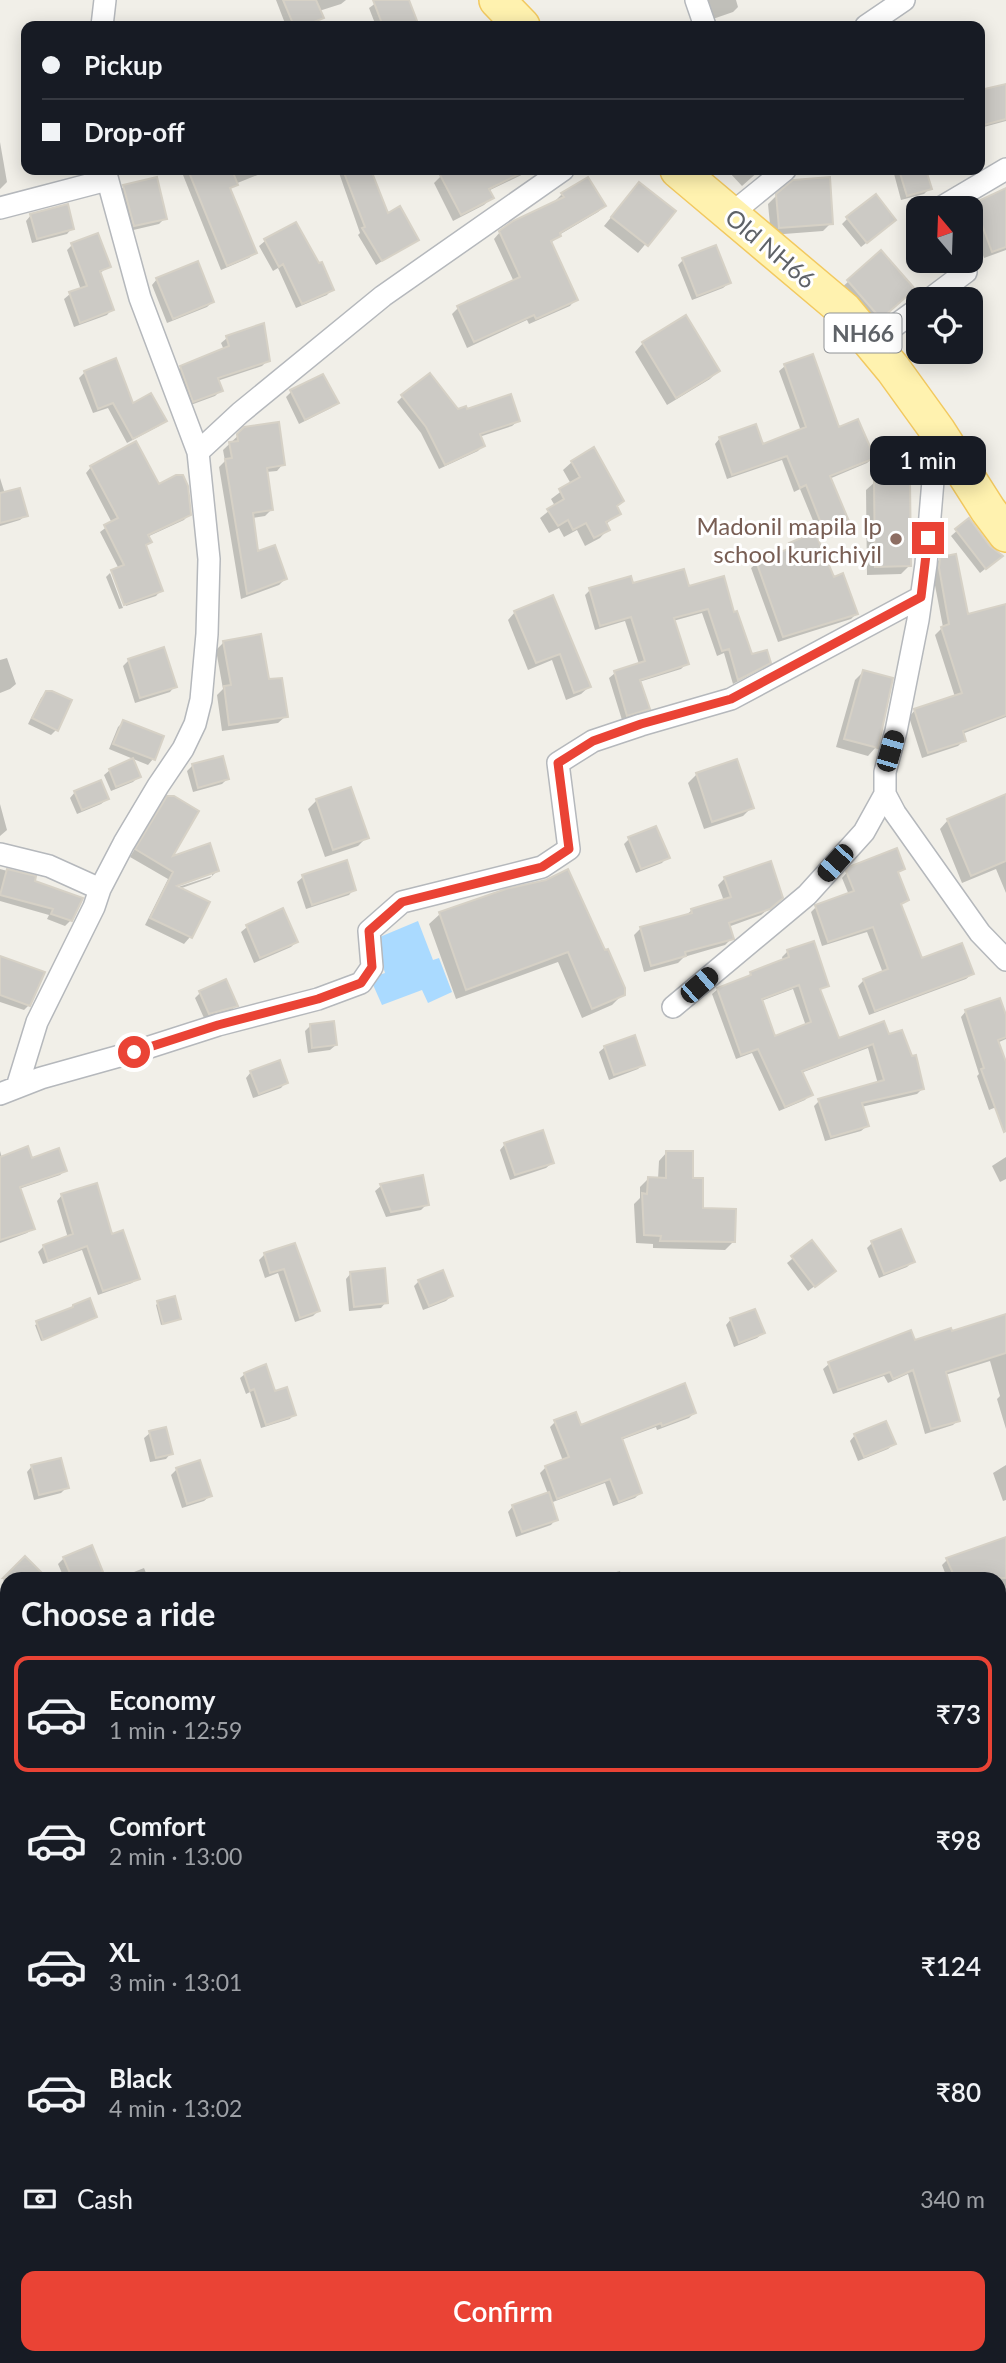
<!DOCTYPE html>
<html lang="en">
<head>
<meta charset="utf-8">
<style>
  :root { --surface:#171b24; --page:#242831; --text:#f1f3f6; --muted:#9ea1a6; --line:#363941; --accent:#ea4335 }
  body { margin:0; font-family:Lato,sans-serif; background:var(--page); color:var(--text); height:100vh; display:flex; flex-direction:column; font-size:26px; white-space:nowrap }
  * { box-sizing:border-box; margin:0 }
  p { font-size:23px; color:var(--muted) }
  .icon { flex:none; width:38px; height:38px; fill:none; stroke:currentColor; stroke-width:2; stroke-linecap:round; stroke-linejoin:round }
  .map { position:relative; flex:1; overflow:hidden }
  .sheet { position:absolute; left:0px; top:1572px; width:1006px; height:793px; display:flex; flex-direction:column; background:var(--surface); border-radius:21px 21px 0 0; box-shadow:0 4px 18px #0003 }
  .sheet>* { flex:none }
  .top-card { position:absolute; left:21px; top:21px; width:964px; height:154px; border-radius:14px; box-shadow:0 4px 18px #0003; display:grid; align-content:center; height:154px; padding:0 21px; background:var(--surface) }
  .needle { width:46px; rotate:341deg }
  .fabs { position:absolute; left:906px; top:196px; display:grid; gap:14px }
  .fabs a { display:grid; place-items:center; width:77px; height:77px; border-radius:14px; background:var(--surface); box-shadow:0 4px 18px #0003; font-size:35px }
  .end { position:absolute; width:32px; height:32px; margin:-16px; border:9px solid #ea4335; background:#fff; box-shadow:0 0 0 4px #fff }
  .from { border-radius:50% }
  .bubble { position:absolute; height:49px; border-radius:14px; background:var(--surface); box-shadow:0 4px 18px #0003; font-size:23px; font-weight:600; line-height:49px; text-align:center }
  .car { position:absolute; width:21px; height:42px; margin:-21px -10px; border-radius:9px; box-shadow:0 0 5px 2px #0007; background:linear-gradient(#222 24%,#8ab4d8 0 40%,#222 0 76%,#8ab4d8 0 86%,#222 0) }
  .top-card b { display:flex; align-items:center; gap:24px; height:66px; font-size:26px }
  .top-card b+b { border-top:2px solid var(--line) }
  .top-card i { width:18px; height:18px; background:var(--text) }
  ul { padding:0; list-style:none }
  li { display:flex; align-items:center; gap:21px; height:116px; margin:0 14px 10px; padding:0 7px; border:4px solid transparent; border-radius:14px }
  li div { flex:1 }
  li b { display:block; font-size:26px }
  li em { font-style:normal; font-weight:600 }
  li.current { border-color:var(--accent) }
  li>.icon { width:63px; height:63px; stroke-width:1.5 }
  h2 { padding:0 21px; font-size:32px; line-height:84px }
  .pay { display:flex; align-items:center; gap:18px; height:77px; padding:0 21px; font-size:26px }
  .pay p { margin-inline-start:auto }
  .button { display:flex; gap:14px; margin-top:auto; padding:14px 21px }
  .button a { flex:1; height:80px; border-radius:14px; background:var(--accent); color:#fff; font-size:28px; font-weight:600; line-height:80px; text-align:center }
  .map>svg:first-child { display:block }
</style>
</head>
<body>
<div class="map">
<svg width="1006" height="2363" viewBox="0 0 1006 2363">
  <rect width="100%" height="100%" fill="#f1efe8"/>
  <!-- water -->
  <path fill="#aadaff" d="M418 921 433 960 439 958 452 992 428 1003 422 990 382 1005 370 978 385 973 375 939Z
    M0 1625 7 1632V2357H999V1677L1006 1678V2363H0Z"/>
  <!-- shadow -->
  <path fill="#0003" fill-rule="evenodd" d="M276 0H346L341 4 319 11 321 18 308 26H286Z
    M380 0H407L417 26H376L369 8Z
    M702 0H736L738 7 733 12 710 20Z
    M1006 86V121L980 128V97Z
    M0 142 7 182 0 189Z
    M181 170H270L235 184 230 190 255 253 249 258 221 270Z
    M338 170H369L387 215 417 239 376 265 358 235 360 233Z
    M454 170H532L488 191 491 198 484 205 453 221 434 183 441 176Z
    M731 170H760L742 186 729 172Z
    M893 170H925L930 188 924 194 901 200Z
    M124 187 165 218 159 224 129 231 118 192Z
    M1006 190V250L984 258 972 225 977 221 973 209 981 201Z
    M631 193 673 211 638 253 604 226Z
    M562 194 604 206 598 212 559 235 551 243 576 299 570 306 529 324 527 320 467 348 452 314 458 308 514 282 494 239 500 232 557 202 556 200Z
    M777 195 831 223 823 231 771 235 768 204Z
    M31 215 72 228 67 234 32 243 26 221Z
    M847 219 889 225 861 247 842 224Z
    M265 241 332 289 327 295 296 308 278 268 273 271 259 246Z
    M72 245 109 266 99 274 112 309 107 315 74 327 64 299 70 294 81 290 67 250Z
    M880 253 904 297 871 326 839 290Z
    M683 260 729 283 723 288 692 300 678 265Z
    M157 279 212 302 207 307 167 323 152 285Z
    M227 338 268 360 262 366 217 381 221 390 215 396 188 406 175 373 181 367 224 350 221 343Z
    M643 343 718 371 710 379 667 405 635 352Z
    M812 356 838 429 873 457 867 463 829 479 849 526 843 531 821 540 800 489 794 492 782 460 727 479 715 444 720 438 762 446 801 431 779 371 785 366Z
    M85 372 132 405 164 421 159 426 127 443 108 408 93 413 79 378Z
    M291 392 336 403 331 408 299 424 286 397Z
    M403 396 458 412 466 411 518 421 512 426 479 437 483 445 478 451 439 469 421 433 397 402Z
    M245 429 283 464 277 471 266 472 272 509 265 516 252 518 256 553 285 579 279 585 241 599 219 467 225 461 223 450Z
    M572 462 619 513 605 525 608 529 600 538 585 546 577 530 564 537 559 528 549 533 540 518 555 506 551 499 571 484 563 470Z
    M91 467 158 486 189 514 184 520 147 537 150 542 145 547 161 590 156 596 126 606 113 571H111L119 569 100 532 112 523 86 473Z
    M0 478 5 494 26 515 20 520 0 526Z
    M875 482 909 566 901 574 867 575 866 490Z
    M969 520 995 561 980 573 951 536Z
    M790 545 834 579 856 614 851 619 778 642 751 568 757 563 785 552Z
    M941 558 966 616 1006 606V717L962 734 964 740 958 746 922 758 909 717 915 710 955 697 935 635 943 627 933 575 934 565Z
    M110 573 123 608 119 609 106 577Z
    M632 585 688 588 733 614 751 657 769 662 763 668 733 684 724 653 717 656 702 613 673 621 687 663 681 669 639 682 648 708 642 714 622 720 609 678 615 673 639 664 625 621 595 630 585 595 590 590Z
    M552 597 589 687 581 694 566 700 552 660 528 670 508 620 515 612Z
    M223 643 268 681 286 716 278 723 222 731 217 695 223 689 216 650Z
    M7 658 16 684 10 689 0 693V660Z
    M129 660 175 686 170 692 135 703 123 666Z
    M863 672 876 747 868 756 836 747 855 680Z
    M46 693 56 730 51 735 28 724 41 698Z
    M123 722 162 737 153 759 148 765 109 749 118 727Z
    M736 761 752 807 743 816 704 829 688 783 696 775Z
    M192 766 227 779 222 784 193 792 187 771Z
    M110 770 139 776 133 782 111 791 104 775Z
    M75 792 107 799 101 804 77 814 70 798Z
    M168 798 169 859 217 871 210 878 179 889 207 902 190 937 184 944 145 925 168 879 130 857 161 805ZM212 872V876L169 890 168 887Z
    M317 800 367 837 358 846 325 857 308 809Z
    M0 804 7 830 0 836Z
    M1006 807V893L996 869 962 883 940 829 948 820Z
    M629 839 667 857 662 863 636 873 624 844Z
    M852 867 903 868 897 874 907 900 900 906 921 961 972 974 966 979 869 1015 858 986 864 980 883 973 867 932 822 946 811 912 816 907 849 895 842 878Z
    M0 869 34 878 33 882 71 920 65 926 47 919 49 915 0 901Z
    M303 877 354 889 349 895 306 909 297 882Z
    M725 878 774 904 761 915 728 927 732 938 725 945 684 957 678 963 644 972 634 935 641 928 685 916 692 910 724 901 718 885Z
    M282 911 296 942 291 947 254 963 241 932 247 927Z
    M440 914 604 953 623 994 612 1005 582 1018 558 962 456 999 429 924Z
    M813 943 827 985 819 991 838 1041 888 1036 922 1089 917 1094 861 1107 867 1126 861 1131 825 1141 814 1106 819 1101 878 1084 868 1048 801 1073 810 1094 805 1100 779 1111 752 1053 736 1059 712 994 718 989 745 980 751 973 783 961 782 957 787 952ZM793 989 806 1026 774 1038 761 1001Z
    M0 959 29 1005 24 1010 0 1002Z
    M200 993 236 1006 230 1011 204 1018 195 998Z
    M966 1011 1006 1021V1039L997 1043 1006 1067V1103L989 1110 977 1076 979 1074 961 1017Z
    M310 1026 336 1045 330 1050 308 1053 305 1031Z
    M605 1047 643 1064 638 1069 609 1080 599 1052Z
    M251 1072 286 1082 281 1088 253 1098 246 1078Z
    M505 1144 552 1163 546 1168 510 1180 500 1150Z
    M0 1151 2 1158 31 1160 65 1170 60 1175 19 1189 33 1228 27 1233 0 1243Z
    M667 1152 691 1180 701 1210 734 1241 725 1250 653 1248V1244L636 1243 634 1204 640 1198V1187L648 1179H658L659 1161Z
    M1006 1157V1179L1000 1182 992 1166Z
    M381 1186 427 1204 421 1210 386 1217 375 1191Z
    M62 1195 111 1236 137 1278 132 1283 98 1295 82 1250 43 1264 38 1252 43 1247 68 1238 57 1201Z
    M812 1243 828 1276 808 1291 787 1263Z
    M872 1243 913 1261 907 1267 879 1278 867 1248Z
    M294 1245 318 1311 313 1316 295 1322 278 1273 265 1278 259 1260 264 1255Z
    M351 1273 386 1302 381 1308 349 1311 346 1279Z
    M419 1281 451 1296 446 1301 423 1310 414 1286Z
    M158 1303 179 1318 161 1325 156 1305Z
    M74 1306 95 1317 41 1341 35 1325Z
    M1006 1316V1429L997 1399 1000 1396 990 1361 945 1375 958 1420 953 1425 925 1434 908 1374 888 1383 884 1376 833 1394 823 1369 829 1364 951 1333Z
    M731 1319 763 1333 757 1338 734 1347 726 1325Z
    M245 1374 274 1393 294 1414 290 1419 261 1428 250 1392 246 1394 240 1378Z
    M694 1413 689 1418 657 1430 656 1427 621 1440 640 1493 635 1498 613 1506 605 1483 550 1503 556 1519 551 1525 516 1537 508 1512 513 1506 548 1494 540 1473 546 1467 563 1461 550 1427 555 1422 580 1427Z
    M150 1433 171 1453 166 1459 150 1462 144 1438Z
    M855 1435 894 1444 888 1449 858 1461 850 1441Z
    M1006 1465V1500L1003 1501 993 1473Z
    M32 1466 67 1487 61 1493 34 1500 27 1472Z
    M177 1469 210 1496 204 1501 182 1508 171 1475Z
    M1006 1539V1610L999 1613V1578H947L942 1565 947 1560Z
    M64 1558 101 1571 91 1578H64L58 1564Z
    M25 1559 39 1573 33 1578H7V1584L3 1580Z
    M144 1568 148 1578H119Z
    M620 1571 622 1578H598L601 1576Z"/>
  <!-- building -->
  <path fill="#cccac5" stroke="#d6d1c6" stroke-width="2" fill-rule="evenodd" d="M283 0H316L324 18 304 26H294Z
    M373 0H409L419 26H383Z
    M1006 84V119L980 126V90Z
    M188 170H232L238 185 230 188 257 253 227 266Z
    M343 170H371L388 213 400 206 419 240 382 261 362 228 365 227Z
    M450 170H527L489 189 494 198 461 215 440 175Z
    M899 170H926L932 189 907 196Z
    M157 177 167 219 134 226 123 185Z
    M588 177 606 206 560 233 561 236 551 241 578 300 536 319 534 315 474 342 457 306 520 277 499 231 513 221 564 197 561 193Z
    M830 177 833 224 779 228 776 194 793 180Z
    M639 182 676 211 648 246 611 217Z
    M1006 188V247L992 252 974 203Z
    M876 194 896 220 867 243 846 217Z
    M68 204 74 229 37 239 30 214Z
    M296 222 319 263 322 262 334 290 302 304 283 264 279 267 264 239Z
    M98 233 111 267 100 271 114 310 80 323 69 292 87 286 71 243Z
    M716 245 731 283 697 296 682 258Z
    M881 250 915 289 881 319 847 280Z
    M198 261 214 302 173 319 156 278Z
    M686 315 720 371 676 398 642 342Z
    M264 323 270 361 218 378 223 391 193 402 180 366 229 346 226 336Z
    M813 354 839 427 858 419 875 458 830 476 851 526 826 536 806 485 800 488 787 456 732 475 719 437 756 424 763 444 806 427 784 364Z
    M116 358 133 403 151 393 167 421 133 439 113 403 98 409 84 371Z
    M430 373 458 409 466 406 467 409 511 394 520 421 480 434 485 446 445 465 426 427 401 395Z
    M323 374 339 403 305 420 290 390Z
    M279 422 285 465 267 468 273 510 253 513 258 551 275 545 287 579 247 594 225 459 232 458 229 442 238 441 237 434 244 427Z
    M136 441 159 484 176 475H183L188 486 191 515 148 535 152 542 146 545 163 591 124 605 111 570 124 565 104 525 118 518 90 466Z
    M594 447 624 501 617 506 621 514 606 522 610 530 594 538 586 523 573 530 568 520 558 526 547 509 564 499 559 489 580 477 571 461Z
    M910 479 911 566 875 567 874 480Z
    M20 488 28 516 0 523V493Z
    M969 518 990 546 1003 556 986 569 955 529Z
    M815 532 834 577 843 573 858 614 783 637 756 561 791 548 789 543Z
    M956 554 968 614 1006 604V715L963 731 966 741 928 753 914 709 962 693 941 627 949 624 939 568 940 557Z
    M684 569 689 586 724 576 734 612 737 611 752 654 767 650 771 663 738 680 729 649 722 651 708 609 674 618 689 664 640 680 650 709 627 716 614 671 645 661 631 617 600 626 589 588 631 576 633 583Z
    M553 595 591 687 574 693 560 654 536 663 514 611Z
    M261 634 269 679 282 678 288 717 229 725 224 686 231 685 223 641Z
    M164 647 177 687 140 698 128 659Z
    M863 670 893 678 878 748 844 739Z
    M46 691H52L72 700 58 731 32 718Z
    M123 720 164 736 155 760 113 744Z
    M223 756 229 779 198 788 192 764Z
    M133 758 141 777 116 787 109 769Z
    M737 759 754 808 712 822 696 773Z
    M101 780 109 799 82 810 74 791Z
    M351 787 369 838 333 850 316 799Z
    M1006 794V861L971 876 947 819Z
    M167 796H174L199 811 173 856 210 843 219 871 177 886 210 902 192 938 150 918 173 872 135 849Z
    M656 826 670 858 641 869 628 837Z
    M897 848 905 869 898 872 909 900 901 904 922 958 962 943 974 974 875 1011 863 979 888 969 873 927 828 942 815 905 854 891 846 871 851 866Z
    M347 860 356 890 312 905 302 875Z
    M771 861 783 898 770 909 729 923 734 939 685 952 686 956 651 966 640 927 692 913 691 909 731 897 724 877Z
    M7 869 36 876 35 881 83 898 72 921 51 914 53 909 0 895Z
    M568 869 605 950 608 949 625 988V995L592 1009 568 952 466 990 439 912 506 889 546 880Z
    M283 908 298 942 260 958 246 925Z
    M814 941 829 986 820 989 839 1038 884 1021 889 1034 902 1030 912 1056 916 1055 924 1089 862 1103 869 1126 831 1137 818 1099 884 1080 873 1044 802 1071 813 1095 785 1107 758 1049 741 1055 717 988 751 975 750 972 789 957 787 950ZM799 985 811 1022 775 1036 762 999Z
    M0 956 45 972 30 1006 0 995Z
    M226 979 238 1006 209 1014 199 991Z
    M1000 998 1006 1015V1037L998 1040 1006 1062V1131L1004 1132 981 1069 984 1068 965 1010Z
    M334 1021 337 1045 312 1048 310 1024Z
    M635 1035 645 1065 614 1075 604 1046Z
    M280 1060 288 1083 259 1094 250 1071Z
    M543 1130 554 1163 515 1175 504 1143Z
    M28 1146 32 1158 59 1148 67 1171 20 1187 35 1229 0 1240V1157Z
    M666 1151H693V1178H703V1208L736 1209 735 1242 660 1241 661 1236 644 1235 642 1193 647 1194 648 1177 666 1178Z
    M423 1175 429 1205 391 1212 380 1184Z
    M97 1183 112 1234 123 1230 140 1279 103 1291 87 1246 48 1261 43 1245 73 1234 61 1194Z
    M901 1229 915 1262 884 1274 871 1241Z
    M812 1240 836 1271 815 1287 791 1256Z
    M295 1243 320 1311 300 1318 284 1269 270 1273 264 1253Z
    M385 1268 388 1303 354 1307 350 1272Z
    M443 1270 453 1296 429 1306 418 1280Z
    M175 1296 181 1319 163 1324 157 1301Z
    M90 1298 97 1317 43 1340 36 1321 73 1307V1305Z
    M755 1309 765 1333 739 1343 730 1318Z
    M1006 1314V1353L946 1372 960 1421 931 1429 913 1370 893 1379 890 1372 838 1390 828 1362 911 1330 915 1340 951 1328 952 1331Z
    M266 1364 275 1391 287 1387 296 1415 266 1425 254 1389 250 1391 244 1373Z
    M685 1383 696 1413 662 1426 661 1423 622 1438 642 1493 619 1502 610 1479 557 1499 545 1466 569 1457 554 1420 576 1412 581 1425Z
    M886 1421 896 1444 864 1457 854 1434Z
    M166 1427 173 1454 156 1458 149 1431Z
    M61 1458 69 1488 39 1495 31 1465Z
    M200 1460 212 1496 187 1504 176 1468Z
    M549 1492 558 1520 522 1532 512 1505Z
    M1006 1537V1578H955L946 1558Z
    M92 1545 103 1572 86 1578H72L63 1557Z
    M25 1556 47 1578H3Z"/>
  <g fill="none" stroke-linecap="round" stroke-linejoin="round">
    <!-- minor casing -->
    <g stroke="#b5b8bc" stroke-width="24">
      <path id="minor" d="M696 0 705 26
        M102 26 105 0
        M866 26 904 0
        M0 208 107 180
        M940 208 1006 169
        M731 214 785 170
        M930 299 966 272 959 261
        M871 343 919 308
        M937 433 926 564 918 620 896 731 885 772V794L895 813 980 933 1006 960
        M198 452 240 413 383 296 563 170
        M0 854 49 866 100 889
        M673 1007 807 895 864 832 885 794
        M17 1087 37 1022 94 907 100 889 124 843 158 786 183 749 195 724 201 700 207 634 209 559 198 452 140 298 105 170
        M0 1094 41 1078 134 1052 218 1025 318 999 361 983 372 967 369 931 402 902 542 867 569 849 558 763 593 741 641 725 731 699 921 597"/>
    </g>
    <!-- primary casing -->
    <g stroke="#f2c960" stroke-width="38">
      <path id="primary" d="M497 0 522 26
        M678 170 844 310 893 369 937 430 988 510 1006 534"/>
    </g>
    <!-- minor -->
    <use href="#minor" stroke="#fff" stroke-width="21"/>
    <!-- primary -->
    <use href="#primary" stroke="#fff2af" stroke-width="35"/>
  </g>
  <g fill="none" stroke-linecap="round" stroke-linejoin="round">
    <!-- route -->
    <path stroke="#ea4335" stroke-width="9" d="M134 1052 218 1025 318 999 361 983 372 967 369 931 402 902 542 867 569 849 558 763 593 741 641 724 731 699 921 597 928 538"/>
  </g>
  <!-- markers -->
  <circle fill="#8d6e63" stroke="#fff" stroke-width="2.5" cx="896" cy="539" r="7"/>
  <g text-anchor="middle" dominant-baseline="central" stroke-width="6" stroke-linejoin="round" paint-order="stroke">
    <!-- shield labels -->
    <rect fill="#fff" stroke="#8f9295" stroke-width="2" x="824.5" y="313.5" width="77" height="39" rx="5"/>
    <g font-size="23" font-weight="bold" fill="#5f6368">
      <text x="863" y="333">NH66</text>
    </g>
    <!-- street labels -->
    <g font-size="24" fill="#5f6368" stroke="#fff">
      <text transform="translate(771 248) rotate(40)">Old NH66</text>
    </g>
    <!-- education labels -->
    <g font-size="24" fill="#785e54" stroke="#fff" text-anchor="end">
      <text x="882" y="525">Madonil mapila lp<tspan x="882" dy="28">school kurichiyil</tspan></text>
    </g>
  </g>
</svg>
<div class="fabs">
<a><svg class="needle" viewBox="-14 -14 28 28"><path d="M0-13l5 13h-10z" fill="#e53935"/><path d="M0 13l5-13h-10z" fill="#9ea1a6"/></svg></a>
<a><svg class="icon" aria-label="locate" viewBox="0 0 24 24"><circle cx="12" cy="12" r="6"/><path d="M12 2v4M12 18v4M2 12h4M18 12h4"/></svg></a>
</div>
<i class="end from" style="left:134px;top:1052px"></i>
<i class="end" style="left:928px;top:538px"></i>
<div class="bubble" style="left:870px;top:436px;width:116px">1 min</div>
<i class="car" style="left:890px;top:751px;rotate:16deg"></i>
<i class="car" style="left:835px;top:863px;rotate:222deg"></i>
<i class="car" style="left:699px;top:985px;rotate:49deg"></i>
<div class="top-card">
<b><i class="from"></i>Pickup</b>
<b><i></i>Drop-off</b>
</div>
<section class="sheet">
<h2>Choose a ride</h2>
<ul>
<li class="current"><svg class="icon" aria-label="car" viewBox="0 0 24 24"><path d="M5 17H2v-5l4-1 3-4h7l3 4 3 1v5h-3M9 17h6M6 11h13"/><circle cx="7" cy="17" r="2"/><circle cx="17" cy="17" r="2"/></svg><div><b>Economy</b><p>1 min · 12:59</p></div><em>₹73</em></li>
<li><svg class="icon" aria-label="car" viewBox="0 0 24 24"><path d="M5 17H2v-5l4-1 3-4h7l3 4 3 1v5h-3M9 17h6M6 11h13"/><circle cx="7" cy="17" r="2"/><circle cx="17" cy="17" r="2"/></svg><div><b>Comfort</b><p>2 min · 13:00</p></div><em>₹98</em></li>
<li><svg class="icon" aria-label="car" viewBox="0 0 24 24"><path d="M5 17H2v-5l4-1 3-4h7l3 4 3 1v5h-3M9 17h6M6 11h13"/><circle cx="7" cy="17" r="2"/><circle cx="17" cy="17" r="2"/></svg><div><b>XL</b><p>3 min · 13:01</p></div><em>₹124</em></li>
<li><svg class="icon" aria-label="car" viewBox="0 0 24 24"><path d="M5 17H2v-5l4-1 3-4h7l3 4 3 1v5h-3M9 17h6M6 11h13"/><circle cx="7" cy="17" r="2"/><circle cx="17" cy="17" r="2"/></svg><div><b>Black</b><p>4 min · 13:02</p></div><em>₹80</em></li>
</ul>
<div class="pay"><svg class="icon" aria-label="cash" viewBox="0 0 24 24"><path d="M3 7h18v10H3z"/><circle cx="12" cy="12" r="2"/></svg>Cash<p>340 m</p></div>
<div class="button"><a>Confirm</a></div>
</section>
</div>
</body>
</html>
